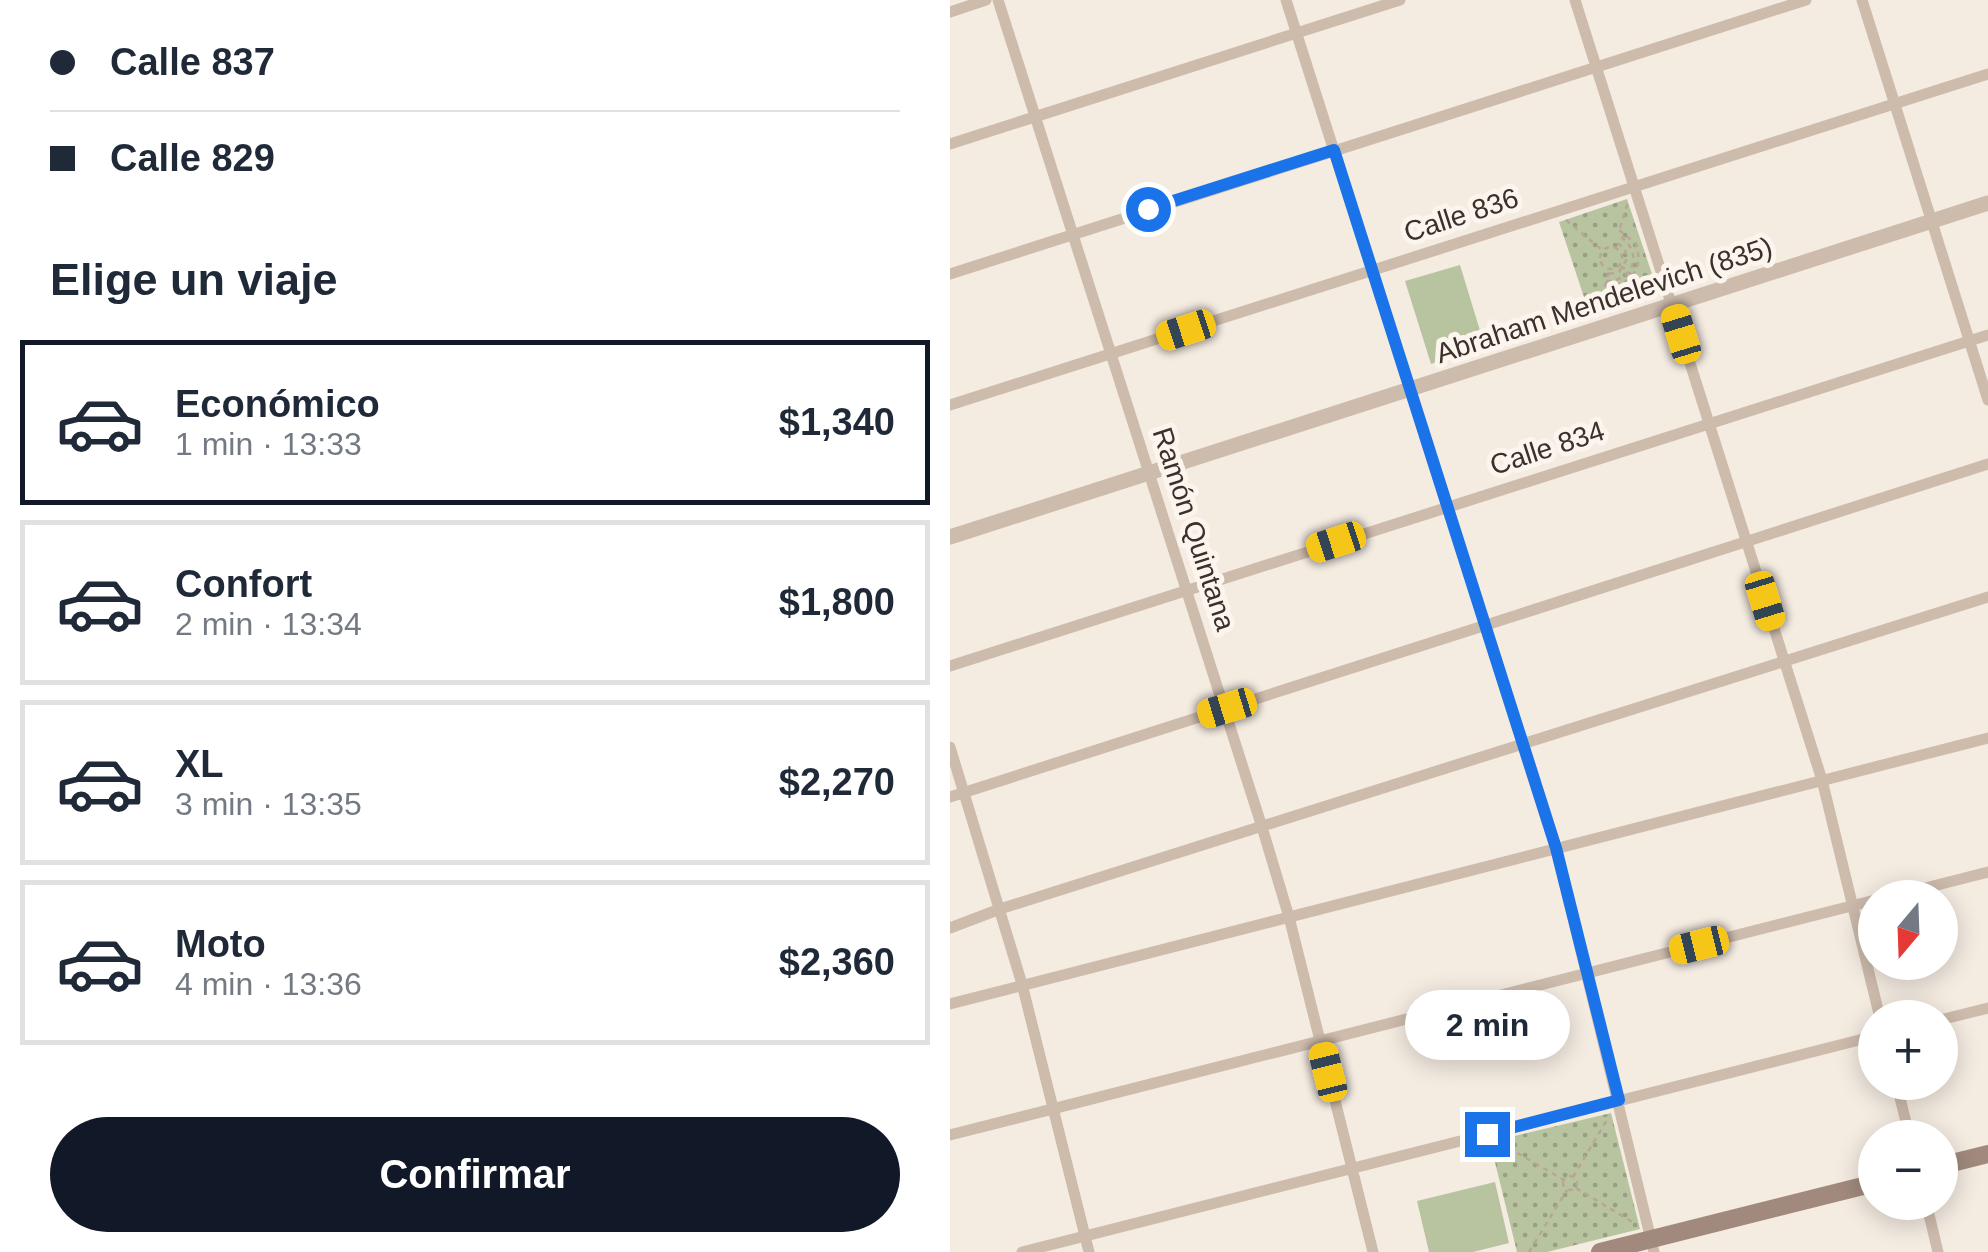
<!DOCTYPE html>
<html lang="es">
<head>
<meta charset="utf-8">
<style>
  :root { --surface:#fff; --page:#f6f6f7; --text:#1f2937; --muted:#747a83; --line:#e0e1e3; --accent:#111827 }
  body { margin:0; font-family:Helvetica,sans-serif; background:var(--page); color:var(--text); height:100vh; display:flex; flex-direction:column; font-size:38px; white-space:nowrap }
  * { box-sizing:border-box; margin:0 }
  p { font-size:32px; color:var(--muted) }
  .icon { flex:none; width:55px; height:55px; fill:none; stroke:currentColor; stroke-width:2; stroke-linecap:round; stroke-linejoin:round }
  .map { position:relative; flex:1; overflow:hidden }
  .drawer { display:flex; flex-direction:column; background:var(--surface); width:950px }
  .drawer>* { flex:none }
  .guide { display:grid; align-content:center; height:220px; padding:0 50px; background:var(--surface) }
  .needle { width:65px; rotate:199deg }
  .tools { position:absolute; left:908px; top:880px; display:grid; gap:20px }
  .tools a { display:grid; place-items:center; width:100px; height:100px; border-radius:50%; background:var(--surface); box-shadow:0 5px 25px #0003; font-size:50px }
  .end { position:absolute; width:45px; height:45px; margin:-22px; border:12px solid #1a73e8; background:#fff; box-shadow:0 0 0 5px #fff }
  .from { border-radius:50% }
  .bubble { position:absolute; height:70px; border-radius:35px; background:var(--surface); box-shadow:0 5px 25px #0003; font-size:32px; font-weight:800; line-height:70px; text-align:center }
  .car { position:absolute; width:30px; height:60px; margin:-30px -15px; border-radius:12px; box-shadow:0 0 8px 2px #0007; background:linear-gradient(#f5c518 24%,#345 0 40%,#f5c518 0 76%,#345 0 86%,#f5c518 0) }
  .guide b { display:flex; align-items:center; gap:35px; height:95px; font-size:38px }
  .guide b+b { border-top:2px solid var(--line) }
  .guide i { width:25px; height:25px; background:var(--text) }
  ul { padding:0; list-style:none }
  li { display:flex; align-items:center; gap:30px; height:165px; margin:0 20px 15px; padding:0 30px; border:5px solid var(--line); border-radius:0px }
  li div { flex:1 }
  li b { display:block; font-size:38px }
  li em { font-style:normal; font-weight:800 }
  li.active { border-color:var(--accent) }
  li>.icon { width:90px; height:90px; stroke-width:1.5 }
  h2 { padding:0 50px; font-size:45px; line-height:120px }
  .action { display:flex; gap:20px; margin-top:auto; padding:20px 50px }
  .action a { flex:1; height:115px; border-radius:60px; background:var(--accent); color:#fff; font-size:40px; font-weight:800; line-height:115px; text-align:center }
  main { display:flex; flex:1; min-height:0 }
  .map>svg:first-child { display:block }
</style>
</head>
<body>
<main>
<section class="drawer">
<div class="guide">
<b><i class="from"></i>Calle 837</b>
<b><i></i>Calle 829</b>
</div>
<h2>Elige un viaje</h2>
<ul>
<li class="active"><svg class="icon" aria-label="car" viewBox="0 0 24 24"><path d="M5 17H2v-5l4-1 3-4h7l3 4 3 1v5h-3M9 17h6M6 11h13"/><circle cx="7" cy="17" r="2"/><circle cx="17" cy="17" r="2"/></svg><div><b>Económico</b><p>1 min · 13:33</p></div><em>$1,340</em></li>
<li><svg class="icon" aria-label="car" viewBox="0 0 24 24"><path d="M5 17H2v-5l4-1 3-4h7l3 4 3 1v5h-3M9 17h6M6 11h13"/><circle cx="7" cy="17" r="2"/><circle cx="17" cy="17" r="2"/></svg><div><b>Confort</b><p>2 min · 13:34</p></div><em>$1,800</em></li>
<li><svg class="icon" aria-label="car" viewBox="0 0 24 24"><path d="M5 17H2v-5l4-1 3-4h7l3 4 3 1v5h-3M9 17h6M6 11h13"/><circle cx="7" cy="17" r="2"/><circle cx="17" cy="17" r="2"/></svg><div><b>XL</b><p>3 min · 13:35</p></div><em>$2,270</em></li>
<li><svg class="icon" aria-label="car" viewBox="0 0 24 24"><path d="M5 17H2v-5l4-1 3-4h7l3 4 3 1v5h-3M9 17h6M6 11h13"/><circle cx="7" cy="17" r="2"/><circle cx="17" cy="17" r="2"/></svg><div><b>Moto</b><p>4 min · 13:36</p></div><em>$2,360</em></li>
</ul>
<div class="action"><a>Confirmar</a></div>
</section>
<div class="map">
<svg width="1038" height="1252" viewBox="0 0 1038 1252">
  <defs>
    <pattern id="grass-dots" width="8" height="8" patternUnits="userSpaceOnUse" patternTransform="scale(2.5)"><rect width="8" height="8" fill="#b8c4a0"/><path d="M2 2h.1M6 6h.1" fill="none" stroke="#97a083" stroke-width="1.8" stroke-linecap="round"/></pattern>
  </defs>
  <rect width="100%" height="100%" fill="#f4ebe1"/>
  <!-- grass -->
  <path fill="url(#grass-dots)" d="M677 199 709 295 641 318 609 222Z
    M661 1113 690 1229 597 1252H567L540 1142Z"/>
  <!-- pitch -->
  <path fill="#b8c4a0" d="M510 265 535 347 481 364 455 281Z
    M545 1182 559 1243 523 1252H479L467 1201Z"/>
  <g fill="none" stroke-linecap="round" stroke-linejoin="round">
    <!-- path -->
    <path stroke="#b9a596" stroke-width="2.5" stroke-dasharray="5 5" stroke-linecap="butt" d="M616 220 652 250
      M670 228 678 202
      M650 258a11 11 0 1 1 22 0a11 11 0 1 1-22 0Z
      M671 266 707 295
      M659 274 669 272 677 259 675 249 666 242
      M656 281C686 281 693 250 668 235
      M655 285C681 288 694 267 686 244L669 230
      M656 290H668L685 280
      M648 316 659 270
      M550 1143 614 1180
      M613 1183a7 7 0 1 1 14 0a7 7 0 1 1-14 0Z
      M623 1177 658 1118
      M626 1188 684 1223
      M579 1252 617 1190"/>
    <!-- minor -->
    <path stroke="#cdbbac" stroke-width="11" d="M48 0 312 827 339 917 423 1252
      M336 0 606 848 704 1252
      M625 0 872 780 930 1018
      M912 0 1038 400
      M0 12 36 0
      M0 144 450 0
      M0 274 856 0
      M0 405 1038 74
      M0 666 1038 335
      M0 747 72 984 139 1252
      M0 797 1038 464
      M936 898 1038 872
      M0 928 50 909 1038 597
      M0 1004 1038 738
      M990 1020 1038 1008
      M946 1082 960 1138
      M0 1135 925 900
      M976 1202 988 1252
      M72 1252 925 1036"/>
    <!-- tertiary -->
    <path stroke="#cdbbac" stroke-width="15" d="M0 537 1038 203"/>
    <!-- secondary -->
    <path stroke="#a18a7d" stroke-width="18" d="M990 1166 1038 1154
      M650 1252 925 1183"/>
  </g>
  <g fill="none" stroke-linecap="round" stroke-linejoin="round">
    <!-- route -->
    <path stroke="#1a73e8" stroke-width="12" d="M198 209 384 150 606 848 669 1100 537 1134"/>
  </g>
  <g text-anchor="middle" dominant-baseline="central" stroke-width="10" stroke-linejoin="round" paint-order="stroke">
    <!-- street labels -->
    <g font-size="28" fill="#3b302b" stroke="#fbf5ee">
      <text transform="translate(511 215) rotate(-18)">Calle 836</text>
      <text transform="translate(654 300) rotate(-18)">Abraham Mendelevich (835)</text>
      <text transform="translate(597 448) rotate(-18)">Calle 834</text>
      <text transform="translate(244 529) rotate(72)">Ramón Quintana</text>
    </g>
  </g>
</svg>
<div class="tools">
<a><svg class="needle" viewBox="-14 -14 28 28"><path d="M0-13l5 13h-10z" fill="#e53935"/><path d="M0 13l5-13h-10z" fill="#747a83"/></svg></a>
<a>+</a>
<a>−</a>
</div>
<i class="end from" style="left:198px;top:209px"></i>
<i class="end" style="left:537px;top:1134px"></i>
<div class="bubble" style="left:455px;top:990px;width:165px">2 min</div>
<i class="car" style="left:236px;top:330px;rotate:252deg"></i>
<i class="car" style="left:731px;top:334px;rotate:343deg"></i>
<i class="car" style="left:386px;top:542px;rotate:252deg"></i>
<i class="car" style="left:815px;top:601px;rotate:163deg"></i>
<i class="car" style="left:277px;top:708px;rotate:253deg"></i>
<i class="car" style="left:749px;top:945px;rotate:256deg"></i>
<i class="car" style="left:378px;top:1072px;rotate:346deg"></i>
</div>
</main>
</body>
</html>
